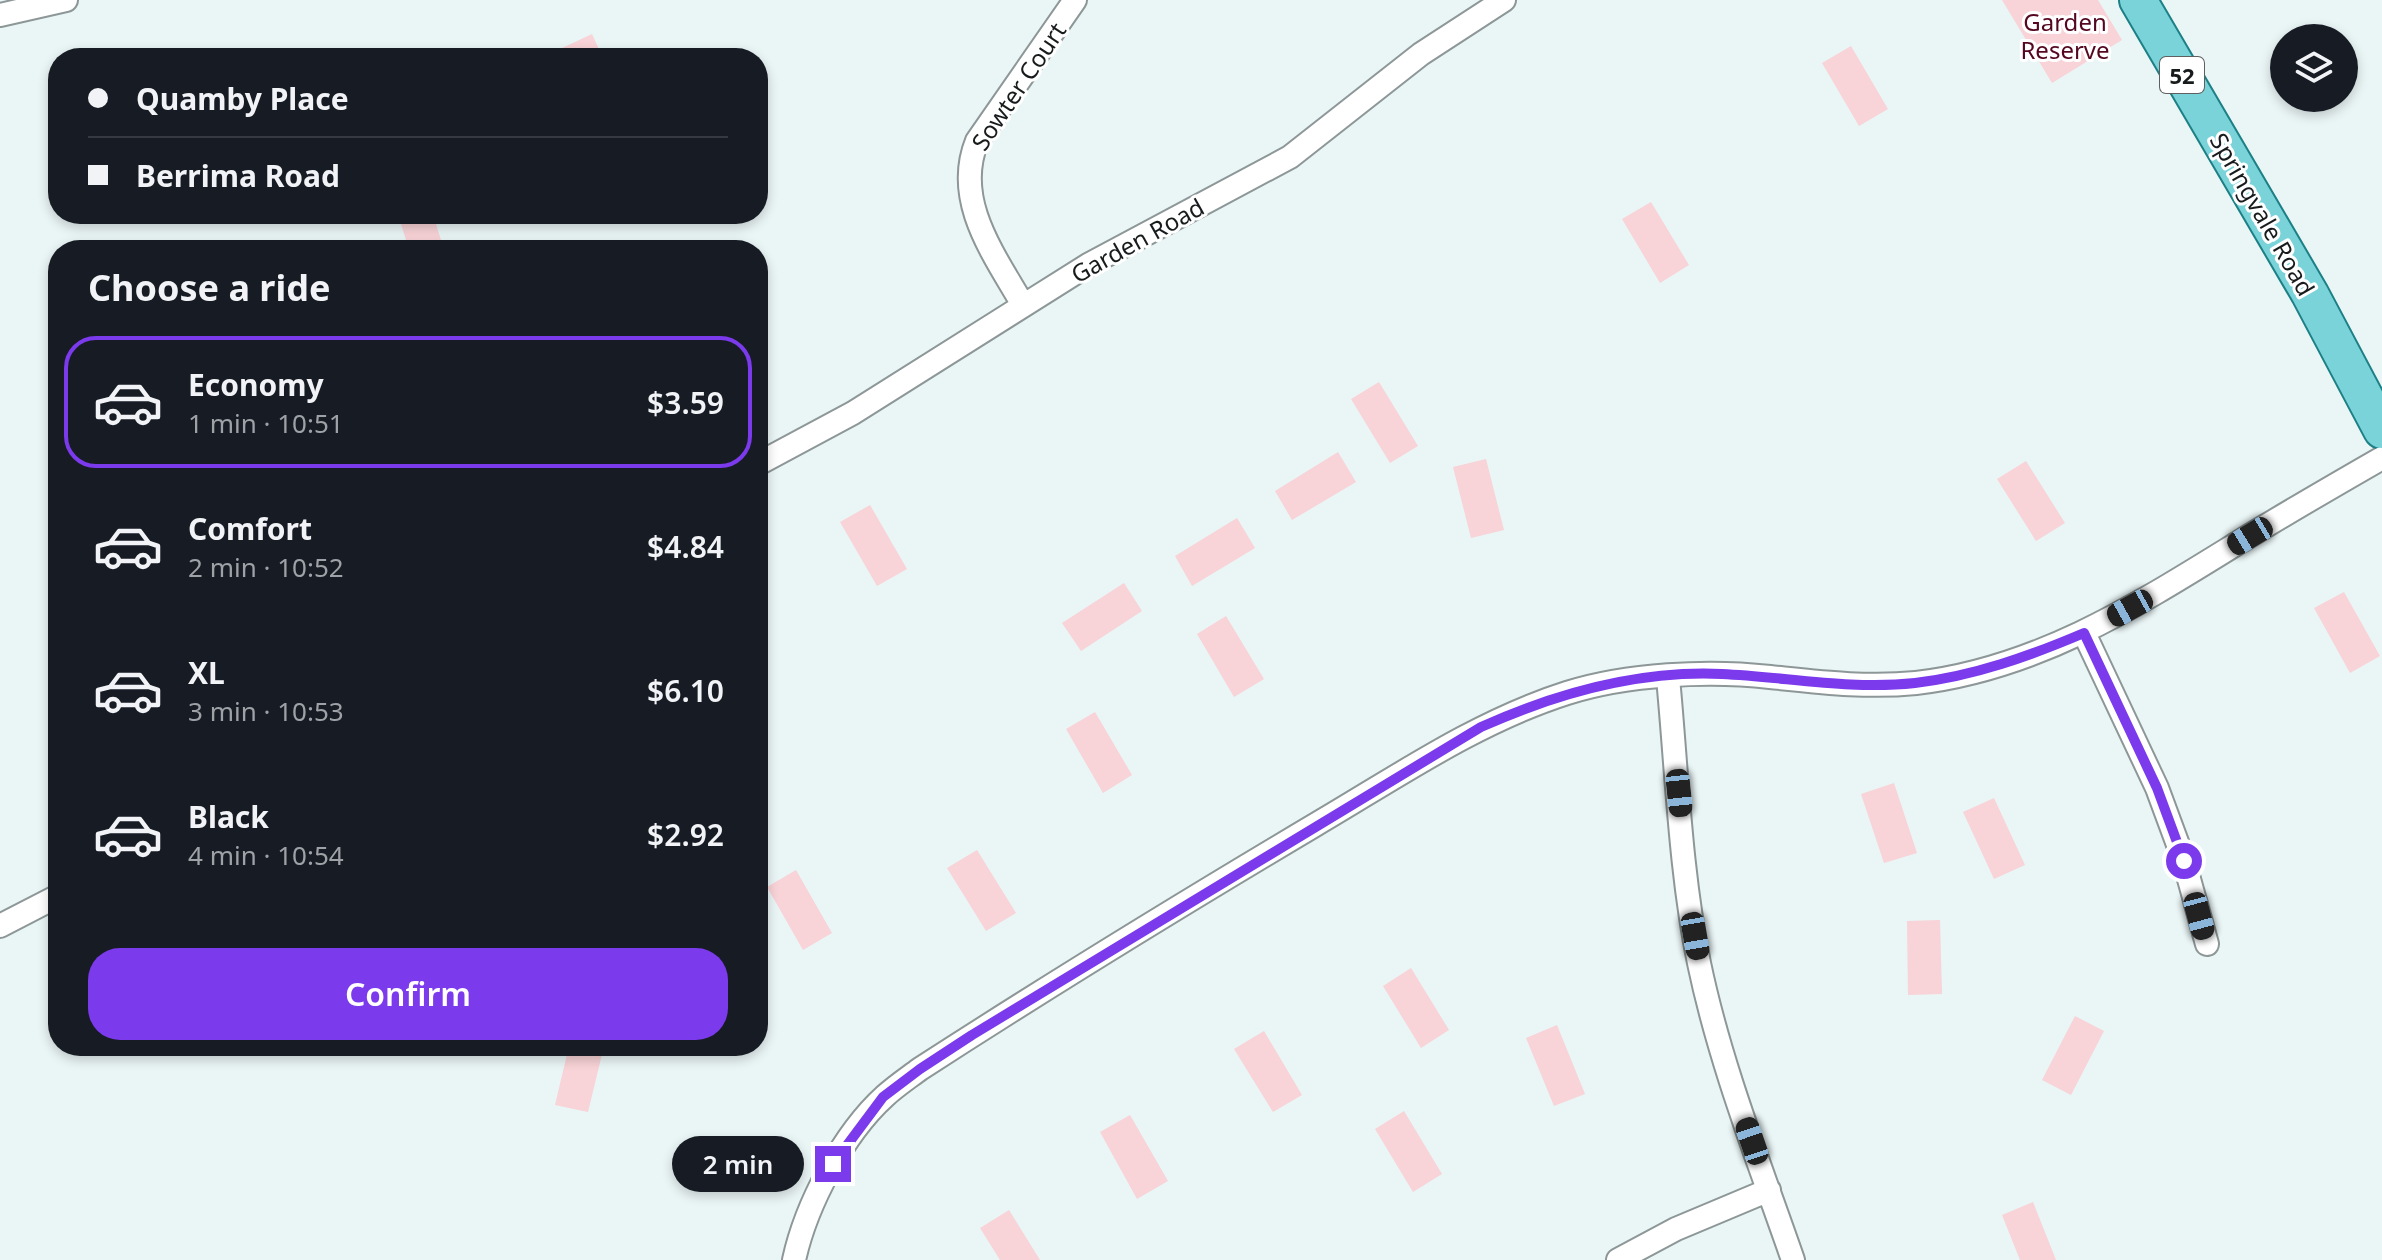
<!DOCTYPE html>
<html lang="en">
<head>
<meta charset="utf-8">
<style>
  :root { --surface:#171b24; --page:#242831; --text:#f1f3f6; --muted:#9ea1a6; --line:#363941; --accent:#7c3aed }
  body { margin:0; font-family:"Noto Sans",sans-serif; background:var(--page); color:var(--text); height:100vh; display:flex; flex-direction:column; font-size:30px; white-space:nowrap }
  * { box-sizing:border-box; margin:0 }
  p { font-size:26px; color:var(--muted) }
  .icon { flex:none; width:44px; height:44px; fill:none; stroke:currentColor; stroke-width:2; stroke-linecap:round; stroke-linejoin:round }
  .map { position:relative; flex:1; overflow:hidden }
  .panel { position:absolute; left:48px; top:240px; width:720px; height:816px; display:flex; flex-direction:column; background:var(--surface); border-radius:32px; box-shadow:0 4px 12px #0003 }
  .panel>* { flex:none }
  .top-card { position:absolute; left:48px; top:48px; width:720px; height:176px; border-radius:32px; box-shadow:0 4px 12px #0003; display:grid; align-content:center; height:176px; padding:0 40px; background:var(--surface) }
  .buttons { position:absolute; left:2270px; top:24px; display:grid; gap:16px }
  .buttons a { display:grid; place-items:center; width:88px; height:88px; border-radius:50%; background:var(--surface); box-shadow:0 4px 12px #0003; font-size:40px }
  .end { position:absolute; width:36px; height:36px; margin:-18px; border:10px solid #7c3aed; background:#fff; box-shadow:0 0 0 4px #fff }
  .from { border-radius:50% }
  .bubble { position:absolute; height:56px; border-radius:28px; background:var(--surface); box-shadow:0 4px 12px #0003; font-size:26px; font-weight:600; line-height:56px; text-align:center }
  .car { position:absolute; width:24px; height:48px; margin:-24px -12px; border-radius:10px; box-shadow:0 0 6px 2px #0007; background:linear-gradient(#222 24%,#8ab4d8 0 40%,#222 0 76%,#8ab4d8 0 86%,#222 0) }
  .top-card b { display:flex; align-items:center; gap:28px; height:76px; font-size:30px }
  .top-card b+b { border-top:2px solid var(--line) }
  .top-card i { width:20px; height:20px; background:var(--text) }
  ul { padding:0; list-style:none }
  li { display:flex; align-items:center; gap:24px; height:132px; margin:0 16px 12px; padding:0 24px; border:4px solid transparent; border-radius:32px }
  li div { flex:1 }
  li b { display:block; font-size:30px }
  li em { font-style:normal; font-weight:600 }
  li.selected { border-color:var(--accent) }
  li>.icon { width:72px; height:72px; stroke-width:1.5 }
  h2 { padding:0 40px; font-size:36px; line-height:96px }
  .cta { display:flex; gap:16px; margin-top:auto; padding:16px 40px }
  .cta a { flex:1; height:92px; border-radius:32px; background:var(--accent); color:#fff; font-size:32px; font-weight:600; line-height:92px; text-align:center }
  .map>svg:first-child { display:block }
</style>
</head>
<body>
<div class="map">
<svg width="2382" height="1260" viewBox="0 0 2382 1260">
  <rect width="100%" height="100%" fill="#eaf5f6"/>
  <!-- green -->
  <path fill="#f8d3d7" d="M2002 0H2098L2122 40 2052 83Z
    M592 34 603 58H564L560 49Z
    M1851 46 1888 109 1859 126 1822 63Z
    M1651 202 1689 265 1660 283 1622 219Z
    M398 214H433L444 250H409Z
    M1379 382 1418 446 1390 463 1351 399Z
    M1338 452 1356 482 1292 520 1275 491Z
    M1486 459 1504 530 1471 538 1453 467Z
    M2026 461 2065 523 2036 541 1997 479Z
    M870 505 907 569 877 586 840 522Z
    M1237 518 1255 548 1192 586 1175 556Z
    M1124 583 1142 611 1081 651 1062 623Z
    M2344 592 2380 656 2350 673 2314 608Z
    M1226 616 1264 679 1234 697 1197 634Z
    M1095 712 1132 775 1103 793 1066 729Z
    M1894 783 1917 853 1884 863 1861 794Z
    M1994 798 2025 865 1994 879 1963 812Z
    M977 850 1016 913 986 931 947 868Z
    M796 870 832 933 803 950 767 887Z
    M1940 920 1942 994 1908 995 1907 921Z
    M1411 968 1449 1030 1421 1048 1383 986Z
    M2075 1016 2104 1031 2071 1095 2042 1080Z
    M1557 1025 1585 1094 1554 1106 1526 1038Z
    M1264 1031 1302 1095 1273 1112 1234 1049Z
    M569 1046H604L588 1112 555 1105Z
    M1404 1111 1442 1174 1413 1192 1375 1129Z
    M1130 1115 1168 1181 1137 1199 1100 1132Z
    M2033 1202 2056 1260H2020L2002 1215Z
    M1009 1210 1040 1260H1000L980 1228Z"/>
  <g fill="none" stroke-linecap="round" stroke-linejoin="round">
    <!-- minor casing -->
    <g stroke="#8d9797" stroke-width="26">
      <path id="minor" d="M0 15 66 0
        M1023 305C993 253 953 200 977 141L1075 0
        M758 464 853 413 1088 265 1290 157 1421 54 1504 0
        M2084 633 2157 788 2184 861 2207 944
        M1668 678C1677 772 1680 870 1699 963 1720 1064 1759 1162 1793 1260
        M0 926 58 896
        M794 1260C806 1205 843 1134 885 1096 896 1086 908 1078 920 1069 1050 985 1182 904 1315 825 1397 777 1476 722 1567 693 1627 674 1708 670 1770 677 1819 682 1866 688 1916 683 2038 669 2139 604 2241 541 2288 512 2335 485 2382 458
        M1618 1260 1676 1229 1769 1190"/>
    </g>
    <!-- primary casing -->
    <g stroke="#1d8086" stroke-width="40">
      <path id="primary" d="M2138 0 2310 294 2382 430"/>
    </g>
    <!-- minor -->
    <use href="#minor" stroke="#fff" stroke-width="22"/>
    <!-- primary -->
    <use href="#primary" stroke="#79d3d9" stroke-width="36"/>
  </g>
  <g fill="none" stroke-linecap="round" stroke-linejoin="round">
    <!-- route -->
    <path stroke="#7c3aed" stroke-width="10" d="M833 1164 883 1097 920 1069 972 1035 1481 727C1557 693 1638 670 1722 674 1787 677 1850 690 1915 683 1974 676 2030 656 2084 633L2157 788 2184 861"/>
  </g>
  <g text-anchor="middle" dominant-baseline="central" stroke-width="6" stroke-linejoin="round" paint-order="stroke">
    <!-- shield labels -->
    <rect fill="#fff" stroke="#5d5f60" stroke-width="2" x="2160" y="57" width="44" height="36" rx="6"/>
    <g font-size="22" font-weight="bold" fill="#181b1c">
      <text x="2182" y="75">52</text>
    </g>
    <!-- park labels -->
    <g font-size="24" fill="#54071e" stroke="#fff">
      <text x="2065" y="21">Garden<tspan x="2065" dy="28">Reserve</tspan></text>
    </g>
    <!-- street labels -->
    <g font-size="24" fill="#181b1c" stroke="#fff">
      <text transform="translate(1018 86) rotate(-56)">Sowter Court</text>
      <text transform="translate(2263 214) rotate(60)">Springvale Road</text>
      <text transform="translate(1137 240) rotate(-29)">Garden Road</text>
    </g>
  </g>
</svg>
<div class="buttons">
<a><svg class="icon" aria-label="layers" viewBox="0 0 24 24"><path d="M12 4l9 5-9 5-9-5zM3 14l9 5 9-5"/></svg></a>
</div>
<i class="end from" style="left:2184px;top:861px"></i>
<i class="end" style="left:833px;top:1164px"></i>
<div class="bubble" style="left:672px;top:1136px;width:132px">2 min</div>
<i class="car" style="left:2250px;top:536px;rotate:239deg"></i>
<i class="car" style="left:2130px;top:608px;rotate:241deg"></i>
<i class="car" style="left:1679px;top:793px;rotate:174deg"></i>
<i class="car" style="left:2199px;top:916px;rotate:165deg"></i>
<i class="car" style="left:1695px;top:936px;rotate:170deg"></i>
<i class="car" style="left:1752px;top:1141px;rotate:341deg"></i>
<div class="top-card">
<b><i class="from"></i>Quamby Place</b>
<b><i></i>Berrima Road</b>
</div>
<section class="panel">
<h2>Choose a ride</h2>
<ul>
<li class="selected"><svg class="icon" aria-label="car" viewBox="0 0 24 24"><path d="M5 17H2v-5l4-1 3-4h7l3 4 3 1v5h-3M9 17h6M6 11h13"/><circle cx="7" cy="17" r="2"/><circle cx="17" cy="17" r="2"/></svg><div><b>Economy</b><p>1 min · 10:51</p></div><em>$3.59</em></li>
<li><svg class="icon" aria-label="car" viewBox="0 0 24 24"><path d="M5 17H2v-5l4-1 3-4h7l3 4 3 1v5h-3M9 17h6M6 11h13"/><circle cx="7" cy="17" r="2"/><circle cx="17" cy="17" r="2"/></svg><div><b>Comfort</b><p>2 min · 10:52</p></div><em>$4.84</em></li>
<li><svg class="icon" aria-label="car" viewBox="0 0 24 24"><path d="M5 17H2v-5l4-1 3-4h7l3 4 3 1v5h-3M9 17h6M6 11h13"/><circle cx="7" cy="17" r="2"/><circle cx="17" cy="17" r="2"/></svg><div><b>XL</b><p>3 min · 10:53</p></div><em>$6.10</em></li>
<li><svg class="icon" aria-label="car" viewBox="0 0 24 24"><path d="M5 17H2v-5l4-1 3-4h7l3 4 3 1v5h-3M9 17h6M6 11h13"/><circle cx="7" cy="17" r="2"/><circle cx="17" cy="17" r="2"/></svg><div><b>Black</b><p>4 min · 10:54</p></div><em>$2.92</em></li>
</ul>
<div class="cta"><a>Confirm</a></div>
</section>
</div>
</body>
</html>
